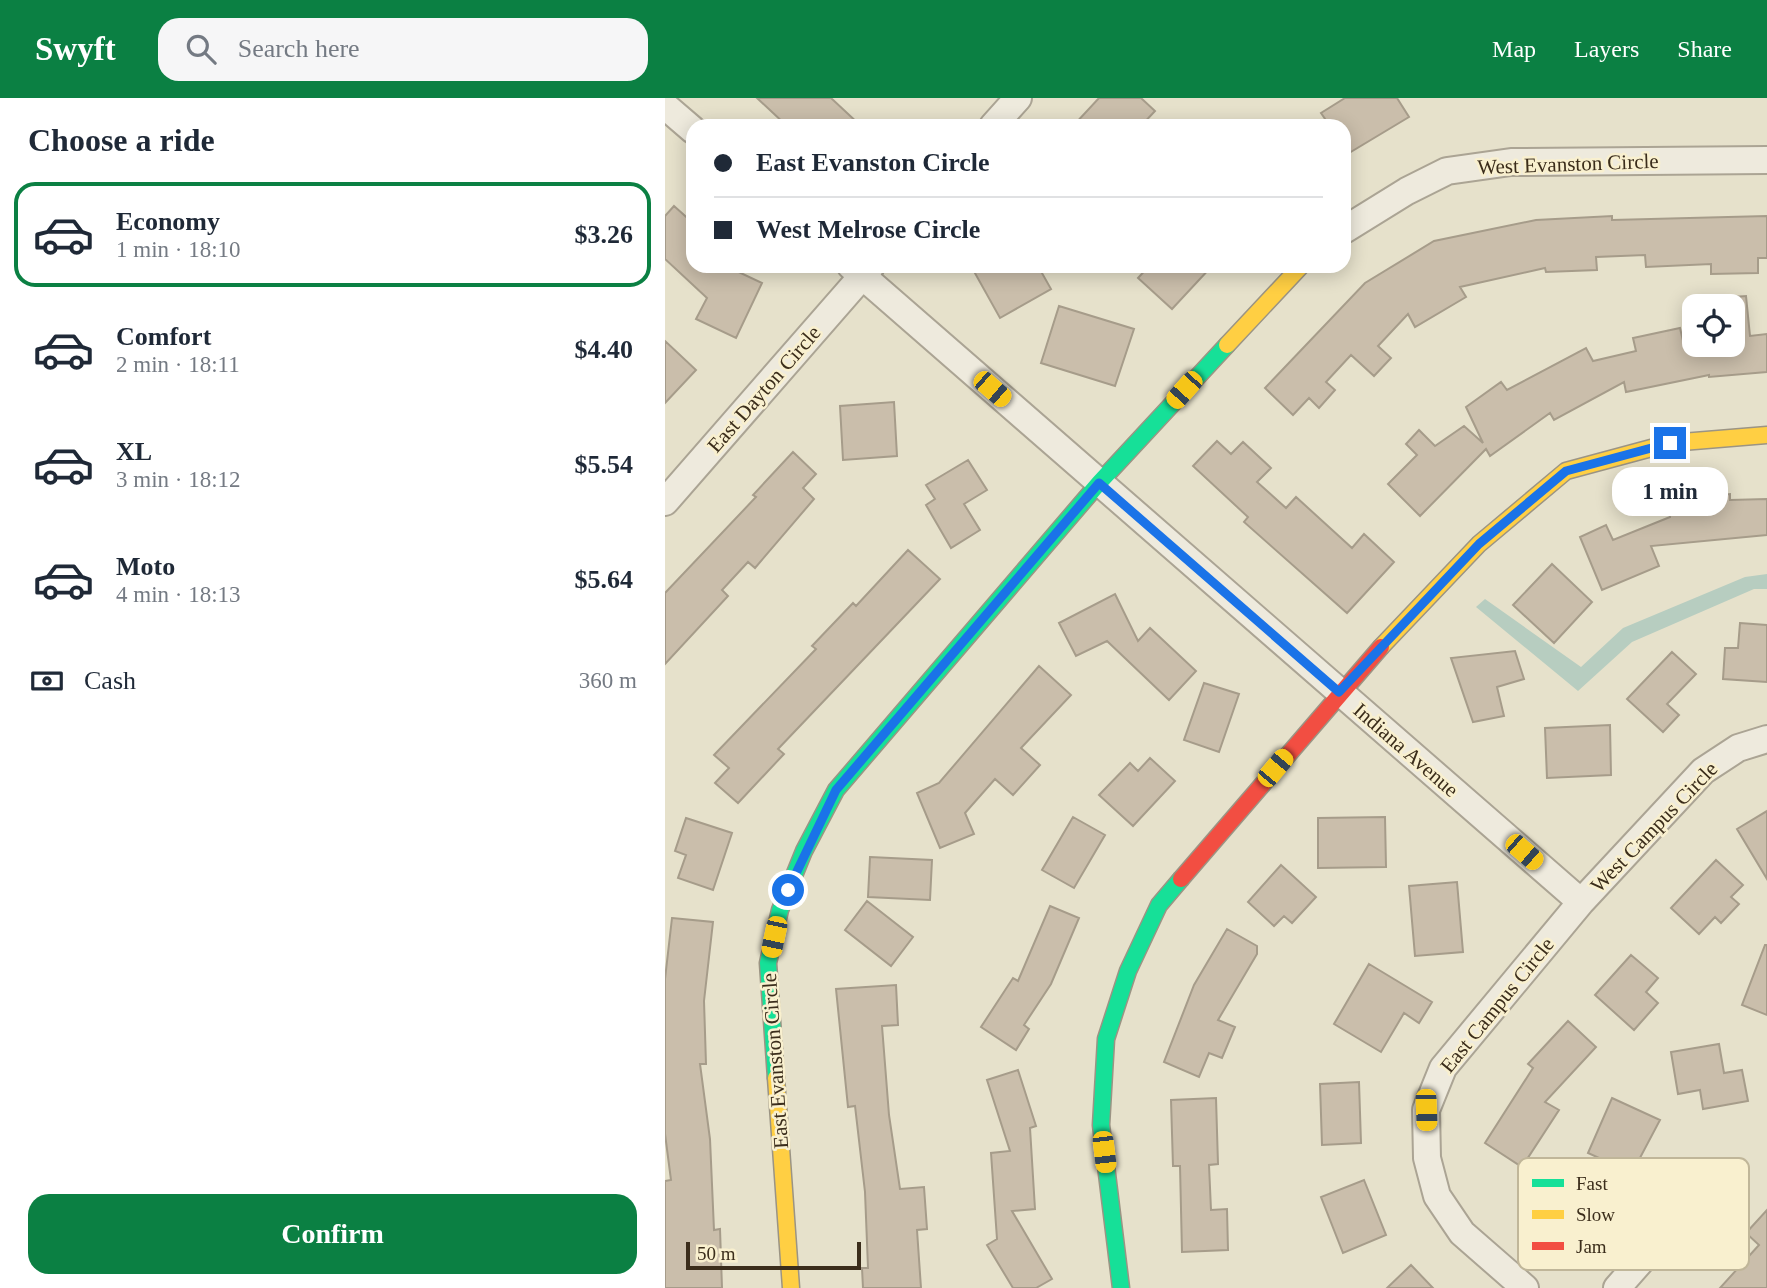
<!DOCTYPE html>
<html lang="en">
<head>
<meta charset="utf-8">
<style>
  :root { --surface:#fff; --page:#f6f6f7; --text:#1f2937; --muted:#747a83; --line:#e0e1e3; --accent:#0b8043 }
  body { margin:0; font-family:Georgia,serif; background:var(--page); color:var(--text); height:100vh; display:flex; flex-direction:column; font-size:26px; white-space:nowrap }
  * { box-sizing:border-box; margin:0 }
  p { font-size:23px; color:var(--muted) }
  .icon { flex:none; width:38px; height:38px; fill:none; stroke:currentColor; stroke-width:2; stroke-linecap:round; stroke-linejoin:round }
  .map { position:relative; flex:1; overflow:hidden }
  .sheet { display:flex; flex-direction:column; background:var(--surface); width:665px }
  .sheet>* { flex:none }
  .hud { position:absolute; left:21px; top:21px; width:665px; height:154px; border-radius:21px; box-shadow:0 4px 18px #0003; display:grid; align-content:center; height:154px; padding:0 28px; background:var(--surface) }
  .controls { position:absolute; left:1017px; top:196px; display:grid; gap:14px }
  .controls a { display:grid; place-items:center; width:63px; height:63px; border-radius:14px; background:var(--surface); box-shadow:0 4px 18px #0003; font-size:35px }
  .scale { position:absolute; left:21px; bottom:18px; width:175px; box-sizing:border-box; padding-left:7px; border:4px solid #3b2d1b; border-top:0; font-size:19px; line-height:24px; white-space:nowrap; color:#3b2d1b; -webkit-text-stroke:5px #f9f0cf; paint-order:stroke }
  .end { position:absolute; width:32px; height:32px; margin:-16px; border:9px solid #1a73e8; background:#fff; box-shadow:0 0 0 4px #fff }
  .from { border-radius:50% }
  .bubble { position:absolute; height:49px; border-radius:21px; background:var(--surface); box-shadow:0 4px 18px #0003; font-size:23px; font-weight:700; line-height:49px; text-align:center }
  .car { position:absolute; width:21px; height:42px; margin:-21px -10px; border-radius:9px; box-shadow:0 0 5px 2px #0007; background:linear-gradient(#f5c518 24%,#345 0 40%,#f5c518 0 76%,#345 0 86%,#f5c518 0) }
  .hud b { display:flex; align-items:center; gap:24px; height:66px; font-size:26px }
  .hud b+b { border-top:2px solid var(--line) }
  .hud i { width:18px; height:18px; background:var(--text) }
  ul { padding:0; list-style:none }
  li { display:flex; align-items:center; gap:21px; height:105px; margin:0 14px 10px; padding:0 14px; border:4px solid transparent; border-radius:21px }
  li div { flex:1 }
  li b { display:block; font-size:26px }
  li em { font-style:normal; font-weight:700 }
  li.active { border-color:var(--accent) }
  li>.icon { width:63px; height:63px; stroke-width:1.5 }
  h2 { padding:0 28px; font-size:32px; line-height:84px }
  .pay { display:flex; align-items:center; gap:18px; height:77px; padding:0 28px; font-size:26px }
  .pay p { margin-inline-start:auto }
  .button { display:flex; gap:14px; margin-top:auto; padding:14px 28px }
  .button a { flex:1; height:80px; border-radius:21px; background:var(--accent); color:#fff; font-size:28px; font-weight:700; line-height:80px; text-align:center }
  header { display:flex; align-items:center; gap:42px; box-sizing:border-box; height:98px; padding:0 35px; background:var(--accent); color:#fff }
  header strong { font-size:33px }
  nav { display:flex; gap:38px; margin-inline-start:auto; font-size:24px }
  .search { width:490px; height:63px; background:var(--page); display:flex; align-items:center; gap:18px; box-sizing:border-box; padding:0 24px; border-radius:21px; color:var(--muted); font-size:26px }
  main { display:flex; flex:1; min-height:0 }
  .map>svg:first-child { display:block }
</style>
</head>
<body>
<header>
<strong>Swyft</strong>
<div class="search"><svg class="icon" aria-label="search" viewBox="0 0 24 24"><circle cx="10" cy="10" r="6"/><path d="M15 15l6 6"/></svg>Search here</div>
<nav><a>Map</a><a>Layers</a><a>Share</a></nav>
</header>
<main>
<section class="sheet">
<h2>Choose a ride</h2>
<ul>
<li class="active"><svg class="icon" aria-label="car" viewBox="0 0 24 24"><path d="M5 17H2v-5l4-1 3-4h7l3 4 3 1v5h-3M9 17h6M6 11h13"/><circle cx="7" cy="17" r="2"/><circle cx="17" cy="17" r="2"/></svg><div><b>Economy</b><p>1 min · 18:10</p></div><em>$3.26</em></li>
<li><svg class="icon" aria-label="car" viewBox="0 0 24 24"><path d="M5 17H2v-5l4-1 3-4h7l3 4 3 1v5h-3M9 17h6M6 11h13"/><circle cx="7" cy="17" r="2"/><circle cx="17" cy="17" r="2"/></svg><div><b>Comfort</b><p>2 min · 18:11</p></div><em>$4.40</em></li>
<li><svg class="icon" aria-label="car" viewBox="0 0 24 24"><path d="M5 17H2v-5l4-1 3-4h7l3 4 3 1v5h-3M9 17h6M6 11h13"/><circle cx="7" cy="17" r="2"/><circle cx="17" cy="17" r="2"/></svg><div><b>XL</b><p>3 min · 18:12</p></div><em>$5.54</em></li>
<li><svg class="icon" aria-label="car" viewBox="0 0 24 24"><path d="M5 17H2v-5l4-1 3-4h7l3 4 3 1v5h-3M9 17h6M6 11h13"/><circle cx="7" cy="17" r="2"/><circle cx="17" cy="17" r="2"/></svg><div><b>Moto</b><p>4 min · 18:13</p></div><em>$5.64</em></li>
</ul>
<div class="pay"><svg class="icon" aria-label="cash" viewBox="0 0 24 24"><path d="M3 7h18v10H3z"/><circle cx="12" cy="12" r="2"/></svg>Cash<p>360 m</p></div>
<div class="button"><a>Confirm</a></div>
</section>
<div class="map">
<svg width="1102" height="1190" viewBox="0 0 1102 1190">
  <rect width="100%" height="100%" fill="#e6e1cb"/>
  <!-- water -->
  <path fill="#b7cdc0" d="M1102 476V491H1089L967 544 913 593 811 509 820 501 916 569 958 530 1080 479Z"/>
  <!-- building -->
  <path fill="#cabeab" stroke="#a69c8a" stroke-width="2" d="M92 0H166L196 28H122Z
    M434 0H476L490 13 476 28H408Z
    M680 0H732L744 19 679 58V28H665L656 15Z
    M9 108 28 125V168H61L97 185 71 240 31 221 42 200 0 161V118Z
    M947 118V122L1102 118V160H1093V175L1046 176V166L981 169 980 157 931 159 932 172 881 174 880 170 795 189 801 199 750 229 743 216 713 248 726 260 709 278 686 257 661 284 670 292 654 310 644 300 628 317 600 290 700 185 769 143 871 122Z
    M306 168H373L386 191 335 220Z
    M484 168H547L507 211 473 180Z
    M1081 198 1085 238 1102 236V274L1044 279V277L961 294 959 284 889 322 885 315 825 358 821 351 755 418 723 386 752 357 741 346 754 332 770 348 799 328 818 345 801 309 836 284 842 292 921 250 928 263 971 253 968 240 1015 230 1019 247H1068V199Z
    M394 208 469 231 450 288 376 265Z
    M0 243 31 272 0 305Z
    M229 304 232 358 178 362 175 308Z
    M552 343 566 356 578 344 606 370 592 384 621 410 631 399 687 450 699 436 729 464 682 515 579 424 583 419 528 368Z
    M128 354 151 376 138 390 149 401 90 470 83 464 57 492 63 498 0 566V495L91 399 88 397Z
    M303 362 322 392 299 406 315 432 286 450 261 407 270 401 261 387Z
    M1065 396V402L1102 401V437L986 448 994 468 937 492 915 439 941 427 948 442 1005 419 1003 402Z
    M243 452 275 481 113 651 119 656 73 705 50 685 64 670 49 657 151 551 147 548 188 505 191 508Z
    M887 466 927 504 889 545 848 507Z
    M450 496 473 543 485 530 531 573 504 602 442 543 411 558 394 525Z
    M1075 525 1102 527V584L1058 581 1060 550H1073Z
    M850 553 859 581 832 589 839 618 808 624 786 560Z
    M1007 554 1031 576 1002 606 1014 617 998 634 962 601Z
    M374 568 406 597 356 650 375 667 348 697 330 681 300 715 309 736 275 750 252 695 274 685Z
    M539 585 574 596 554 654 519 642Z
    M945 627 946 677 882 680 880 630Z
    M485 660 510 683 468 728 434 697 465 665 473 673Z
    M1102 713V781L1072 731Z
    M408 719 440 737 409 790 377 772Z
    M720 719 721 769 653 770V720Z
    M21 720 67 735 48 792 13 780 21 757 10 753Z
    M205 759 267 762 265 802 203 799Z
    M1051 762 1078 787 1066 799 1074 806 1056 825 1050 819 1034 836 1006 810Z
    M616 767 651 799 627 825 619 818 609 828 583 804Z
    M792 784 798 854 750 858 744 788Z
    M202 803 248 839 226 868 180 832Z
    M385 808 414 820 386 886 359 927 364 931 351 952 316 929 348 880 353 883Z
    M7 820 48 824 39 903 41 966H35L45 1041 49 1132 55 1131 57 1190H0V1083L6 1082 0 1036V881Z
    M562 831 592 848V856L553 922 570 929 557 960 544 955 534 979 499 964 529 887Z
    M1100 847H1102V917L1077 907Z
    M966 857 993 880 981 894 993 905 969 932 930 897Z
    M704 866 767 904 754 925 739 915 716 954 669 926Z
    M231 887 233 927 217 928 224 1017 235 1091 259 1089 262 1131 252 1132 256 1190H198L197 1170H203L200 1094 190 1008 183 1009 171 891Z
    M903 923 931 949 880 1004 894 1012 857 1069 820 1045 868 970 863 966Z
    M1054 946 1059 975 1077 972 1083 1003 1038 1011 1035 992 1013 996 1006 954Z
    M353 972 371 1028 365 1030 370 1111 347 1113 387 1181 371 1190H348L322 1147 332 1141 326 1055 345 1053 322 982Z
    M694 984 696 1045 657 1047 655 986Z
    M551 1000 553 1066 544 1067 546 1112 562 1111 563 1152 517 1154 515 1068H508L506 1002Z
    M947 1000 995 1022 967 1075 923 1055Z
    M699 1082 721 1137 678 1155 656 1099Z
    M1102 1112V1190H1055L1094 1147 1081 1135Z
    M746 1167 768 1190H722Z"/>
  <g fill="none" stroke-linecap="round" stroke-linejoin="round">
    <!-- street casing -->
    <g stroke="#aba494" stroke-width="30">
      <path id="street" d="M0 8 28 32
        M328 28 353 0
        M679 132 742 93 782 73 846 64 1102 62
        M186 168 916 804
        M0 404 206 168
        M860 1190 797 1135 772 1098 762 1060 761 1012 778 970 916 804 1038 673 1073 650 1102 641
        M952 1190 1048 1081"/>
    </g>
    <!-- fast casing -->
    <g stroke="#9b9484" stroke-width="19">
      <path id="fast" d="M111 980 103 865 115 812 139 753 171 692 434 385 562 247
        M456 1190 436 1027 441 941 463 873 494 807 516 781"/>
    </g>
    <!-- slow casing -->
    <g stroke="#9b9484" stroke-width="19">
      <path id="slow" d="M562 247 636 168
        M716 549 814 446 901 373 1005 345 1102 337
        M111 980 126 1190"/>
    </g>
    <!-- jam casing -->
    <g stroke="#9b9484" stroke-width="19">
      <path id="jam" d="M516 781 716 549"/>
    </g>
    <!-- street -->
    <use href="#street" stroke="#eeeadd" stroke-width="26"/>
    <!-- fast -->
    <use href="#fast" stroke="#16e098" stroke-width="16"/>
    <!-- slow -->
    <use href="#slow" stroke="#ffcf43" stroke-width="16"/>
    <!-- jam -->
    <use href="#jam" stroke="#f24e42" stroke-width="16"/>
  </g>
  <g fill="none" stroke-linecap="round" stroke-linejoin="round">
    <!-- route -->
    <path stroke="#1a73e8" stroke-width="9" d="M123 792 171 692 434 385 674 594 814 446 901 373 1005 345"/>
  </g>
  <g text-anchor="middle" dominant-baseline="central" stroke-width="5" stroke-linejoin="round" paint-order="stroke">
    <!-- street labels -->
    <g font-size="21" fill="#3b2d1b" stroke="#f9f0cf">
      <text transform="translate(903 66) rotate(-2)">West Evanston Circle</text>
      <text transform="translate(99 291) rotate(-49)">East Dayton Circle</text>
      <text transform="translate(741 652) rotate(41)">Indiana Avenue</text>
      <text transform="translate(989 729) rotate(-46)">West Campus Circle</text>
      <text transform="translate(832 907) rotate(-51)">East Campus Circle</text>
      <text transform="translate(110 963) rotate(-94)">East Evanston Circle</text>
    </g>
  </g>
  <!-- legend -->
  <rect x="853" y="1060" width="231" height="112" rx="10" fill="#f9f0cf" stroke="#c0b699" stroke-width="2"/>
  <rect x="867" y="1081" width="32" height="8" fill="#16e098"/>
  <rect x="867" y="1112" width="32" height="9" fill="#ffcf43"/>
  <rect x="867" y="1144" width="32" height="8" fill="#f24e42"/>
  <g font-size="19" fill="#3b2d1b">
    <text x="911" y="1092">Fast</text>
    <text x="911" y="1123">Slow</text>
    <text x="911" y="1155">Jam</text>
  </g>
</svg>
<div class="controls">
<a><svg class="icon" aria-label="locate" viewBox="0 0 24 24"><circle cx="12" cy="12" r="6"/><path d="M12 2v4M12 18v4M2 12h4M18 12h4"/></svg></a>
</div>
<div class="scale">50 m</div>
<i class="end from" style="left:123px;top:792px"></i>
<i class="end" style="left:1005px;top:345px"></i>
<div class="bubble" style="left:947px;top:369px;width:116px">1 min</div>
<i class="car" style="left:327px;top:291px;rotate:131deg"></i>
<i class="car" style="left:519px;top:292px;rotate:222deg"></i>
<i class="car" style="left:610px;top:670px;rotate:40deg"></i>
<i class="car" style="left:859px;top:754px;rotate:131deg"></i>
<i class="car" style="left:109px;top:839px;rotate:192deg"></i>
<i class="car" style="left:761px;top:1012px;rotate:178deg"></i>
<i class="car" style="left:439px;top:1054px;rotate:173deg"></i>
<div class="hud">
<b><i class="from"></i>East Evanston Circle</b>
<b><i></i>West Melrose Circle</b>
</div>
</div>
</main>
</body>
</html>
